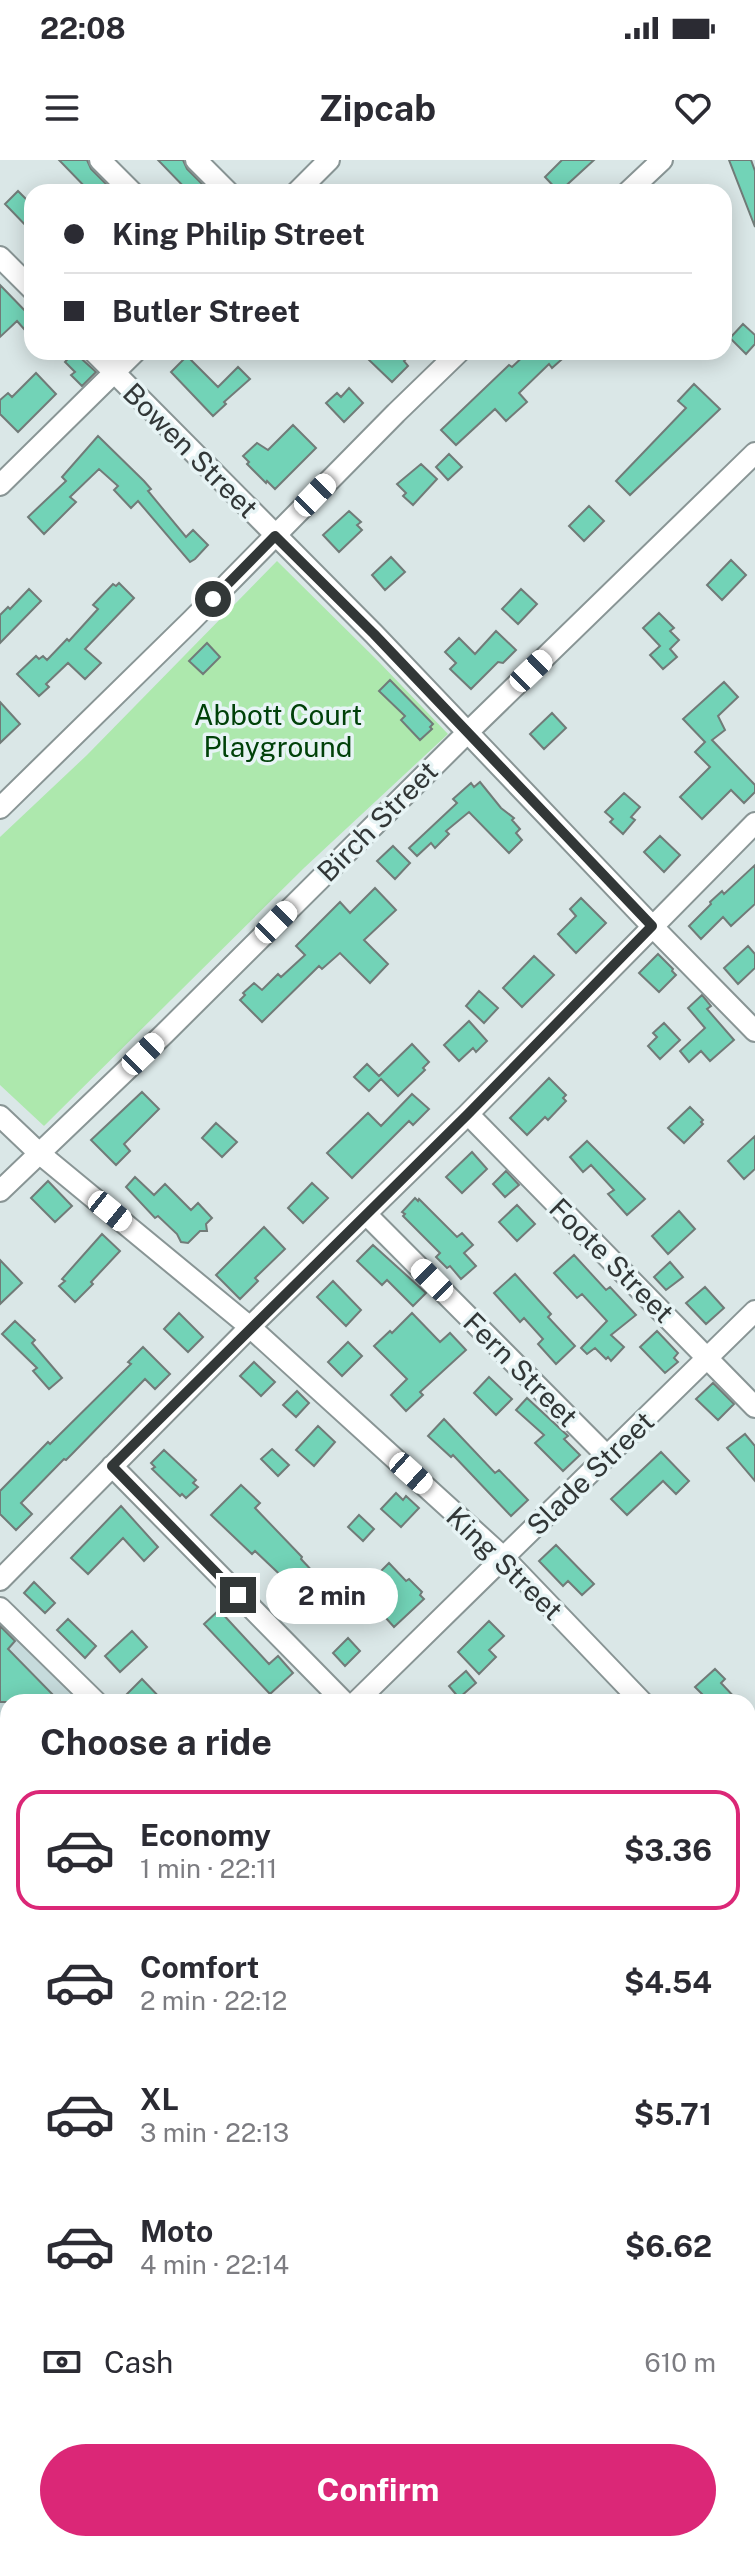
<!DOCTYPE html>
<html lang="en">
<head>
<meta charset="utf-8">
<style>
  :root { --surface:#fff; --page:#f7f7f7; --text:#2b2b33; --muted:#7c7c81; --line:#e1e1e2; --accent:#db2777 }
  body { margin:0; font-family:"Public Sans",sans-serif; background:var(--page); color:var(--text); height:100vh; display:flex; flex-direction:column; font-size:30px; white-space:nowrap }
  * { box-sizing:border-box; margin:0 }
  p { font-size:26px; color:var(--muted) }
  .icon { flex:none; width:44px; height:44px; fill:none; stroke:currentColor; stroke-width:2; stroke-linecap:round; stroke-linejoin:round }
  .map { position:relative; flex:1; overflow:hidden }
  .side { position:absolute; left:0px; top:1534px; width:756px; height:858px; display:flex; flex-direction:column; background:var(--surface); border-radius:24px 24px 0 0; box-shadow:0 4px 20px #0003 }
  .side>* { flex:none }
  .top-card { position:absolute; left:24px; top:24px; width:708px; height:176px; border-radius:24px; box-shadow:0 4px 20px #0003; display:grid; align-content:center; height:176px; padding:0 40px; background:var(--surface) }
  .end { position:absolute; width:36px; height:36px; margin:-18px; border:10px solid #323737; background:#fff; box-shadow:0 0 0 4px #fff }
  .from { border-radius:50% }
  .bubble { position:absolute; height:56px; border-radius:28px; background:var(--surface); box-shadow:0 4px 20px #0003; font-size:26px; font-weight:700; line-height:56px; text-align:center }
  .car { position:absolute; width:24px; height:48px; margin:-24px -12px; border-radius:10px; box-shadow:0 0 6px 2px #0007; background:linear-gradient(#fff 24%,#345 0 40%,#fff 0 76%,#345 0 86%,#fff 0) }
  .top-card b { display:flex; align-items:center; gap:28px; height:76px; font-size:30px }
  .top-card b+b { border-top:2px solid var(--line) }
  .top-card i { width:20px; height:20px; background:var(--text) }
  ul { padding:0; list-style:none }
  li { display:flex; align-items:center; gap:24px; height:120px; margin:0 16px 12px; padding:0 24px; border:4px solid transparent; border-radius:24px }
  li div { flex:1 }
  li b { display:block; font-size:30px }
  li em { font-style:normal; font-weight:700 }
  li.current { border-color:var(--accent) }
  li>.icon { width:72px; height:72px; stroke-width:1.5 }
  h2 { padding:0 40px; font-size:36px; line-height:96px }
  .pay { display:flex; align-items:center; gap:20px; height:88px; padding:0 40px; font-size:30px }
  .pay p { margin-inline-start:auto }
  .action { display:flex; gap:16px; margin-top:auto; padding:16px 40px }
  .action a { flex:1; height:92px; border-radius:48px; background:var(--accent); color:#fff; font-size:32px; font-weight:700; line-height:92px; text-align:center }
  .status { display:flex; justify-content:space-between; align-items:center; height:56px; padding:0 40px; background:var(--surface); direction:ltr }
  .status svg { height:22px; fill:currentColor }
  header { display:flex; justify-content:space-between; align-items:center; height:104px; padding:0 40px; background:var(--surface); font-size:36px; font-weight:700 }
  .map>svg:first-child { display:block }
</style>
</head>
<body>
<div class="status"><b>22:08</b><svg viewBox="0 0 49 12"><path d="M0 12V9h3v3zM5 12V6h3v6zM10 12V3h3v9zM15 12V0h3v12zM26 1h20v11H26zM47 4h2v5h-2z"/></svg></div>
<header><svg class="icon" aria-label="menu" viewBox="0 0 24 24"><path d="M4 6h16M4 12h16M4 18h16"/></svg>Zipcab<svg class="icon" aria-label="heart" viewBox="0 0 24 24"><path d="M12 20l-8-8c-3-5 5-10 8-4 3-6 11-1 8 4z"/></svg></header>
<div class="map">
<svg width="755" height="2391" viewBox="0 0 755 2391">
  <rect width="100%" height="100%" fill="#dae7e7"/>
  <!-- built -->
  <path fill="#c6dbdc" d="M0 1457 83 1542H8V1716L0 1723Z"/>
  <!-- green -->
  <path fill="#ade8ad" d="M277 401 378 501 448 574 304 708 44 966 0 925V677L87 595Z"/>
  <!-- building -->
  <path fill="#72d3b7" stroke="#717b78" stroke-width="2" d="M59 0H87L91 9 114 32H90Z
    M158 0H183L187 9 210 32H189Z
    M562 0H594L559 32 545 17Z
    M729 0H751L755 11V67Z
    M18 31 32 45V72L5 44Z
    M0 125 32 158V178L17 161 0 177Z
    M743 164 755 175V184L746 194 730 178Z
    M74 192 96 212 82 226 71 215 75 212 65 202Z
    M375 192H413L404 201 408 206 392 222 368 199Z
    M528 192H570L552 208 549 204 519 233 527 242 506 261 495 249 456 285 441 270 509 205 512 207Z
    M187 196 218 227 238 207 250 219 224 242 226 244 213 256 171 212Z
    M36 213 56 234 18 272 0 254V240L8 233 12 237Z
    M694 224 720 249 630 335 616 321 686 248 678 241Z
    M349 228 363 243 344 262 326 243 337 233 341 237Z
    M293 265 316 288 275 329 267 321 266 323 247 304 249 302 243 296 257 283 268 290Z
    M98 276 144 321 151 329 148 331 186 377 193 370 208 385 195 399 190 402 138 341 131 348 114 330 118 326 99 309 70 337 76 342 44 374 28 357 66 321 62 317Z
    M449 294 462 307 448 320 436 307Z
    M421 304 437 319 413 345 403 336 406 333 397 324Z
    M589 346 604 361 584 381 569 366Z
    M349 351 361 362 357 365 362 370 339 392 323 375Z
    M391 397 405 412 385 430 372 415Z
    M731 400 746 415 722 440 707 425Z
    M119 423 134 438 85 489 101 503 85 519 68 503 46 524 49 527 39 536 17 514 36 496 39 499 43 496 47 500 67 479 69 481 98 449 93 445 113 424 116 426Z
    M29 429 41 441 0 483V455L8 447 10 449Z
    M521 429 537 444 518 464 502 449Z
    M659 453 674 468 670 471 679 480 670 489 677 497 663 509 650 495 660 486 643 468Z
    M496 471 516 490 503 503 498 502 471 529 450 509 456 503 445 492 459 478 475 494Z
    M207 483 220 497 203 514 189 501Z
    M390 520 433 564 430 567 432 569 420 580 401 560 405 556 379 531Z
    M724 522 738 537 718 556 725 570 712 580 755 625V632L744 643 731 630 702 659 680 637 710 607 695 592 705 582 683 559Z
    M0 542 20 564 0 583Z
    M552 553 566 568 544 589 530 574Z
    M480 622 501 648 514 658 512 660 520 669 516 673 522 680 509 693 469 652 446 671 449 674 435 688 431 683 417 696 409 688 457 643 453 639 471 623 474 627Z
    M624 633 640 647 631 657 635 660 623 674 610 662 613 659 605 652Z
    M660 676 680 695 664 712 644 692Z
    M393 686 410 703 395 719 377 701Z
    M755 705V744L731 766 723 757 701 779 689 766 711 744 710 742 722 731 724 734Z
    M375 728 396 750 364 780 388 804 370 823 340 793 322 809 319 806 262 862 240 840 245 835 243 833 254 823 262 830 278 814 281 817 305 795 296 786 340 742 350 753Z
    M581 738 606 763 576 793 558 774 576 756 570 749Z
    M748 786 755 794V808L738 824 724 808Z
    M658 794 673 809 672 811 676 815 659 832 639 813Z
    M534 796 554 815 522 847 503 828Z
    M479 831 498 848 484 863 466 846Z
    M702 835 711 846 707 849 734 880 710 901 701 891 689 902 680 891 705 868 688 848Z
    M469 861 487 881 476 892 473 888 459 901 444 885Z
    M664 863 680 880 660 899 648 886 657 877 653 873Z
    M412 884 429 902 423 908 425 910 398 936 381 919 369 931 354 917 367 904 379 916Z
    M549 918 566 935 563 938 566 941 548 960 545 957 527 975 510 958Z
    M142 932 159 949 124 984 130 991 116 1005 91 980Z
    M412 934 429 949 413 965 409 961 352 1018 327 993 368 953 381 966Z
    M690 947 703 960 701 962 703 964 684 983 668 968Z
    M216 963 237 982 222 997 202 978Z
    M755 976V1009L744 1019 728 1001Z
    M587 981 645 1039 627 1055 608 1034 614 1030 591 1005 583 1012 570 997Z
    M472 992 487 1009 462 1033 446 1017Z
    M506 1011 519 1025 505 1037 493 1024Z
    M135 1017 154 1035 165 1024 191 1050 198 1043 212 1058 206 1064 207 1071H200L188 1083 181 1082 177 1074 158 1056 155 1058 126 1027Z
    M48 1021 72 1046 55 1062 31 1038Z
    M312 1023 328 1038 303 1063 288 1048Z
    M415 1038 418 1041 419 1039 457 1077 462 1073 473 1085 464 1093 476 1106 461 1119 450 1106 447 1108 436 1097 440 1093 403 1056 405 1054 402 1052Z
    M517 1045 535 1064 517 1081 499 1062Z
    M679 1051 695 1069 668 1094 652 1076Z
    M264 1067 285 1089 255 1118 258 1121 240 1139 216 1115Z
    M102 1074 120 1091 91 1122 93 1124 75 1142 59 1126 65 1121 62 1119Z
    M373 1085 426 1133 413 1146 387 1120 382 1125 357 1101Z
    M574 1095 606 1130 610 1127 636 1155 611 1175 624 1187 611 1201 608 1197 606 1199 595 1188 587 1194 581 1188 607 1161 582 1134 577 1138 554 1113Z
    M0 1100 22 1123 0 1144Z
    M670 1102 683 1117 666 1130 654 1117Z
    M515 1114 551 1154 548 1157 575 1186 556 1204 538 1184 543 1179 524 1158 520 1162 494 1133Z
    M333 1121 361 1150 346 1166 317 1137Z
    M705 1127 724 1148 706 1164 686 1143Z
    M179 1153 203 1177 188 1192 164 1169Z
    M412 1153 440 1182 450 1173 466 1190 420 1232 423 1235 406 1251 391 1235 407 1219 374 1186 390 1171 392 1173Z
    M15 1161 35 1180 32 1183 62 1218 49 1229 33 1211 37 1208 2 1174Z
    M657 1171 678 1193 674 1198 678 1202 665 1213 640 1187Z
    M348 1182 362 1196 342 1216 328 1202Z
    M143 1187 170 1214 155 1229 145 1219 72 1294 66 1300 64 1299 21 1343 32 1354 16 1370 0 1354V1331L48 1282 50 1284 131 1204 128 1202Z
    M254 1202 275 1222 261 1236 240 1216Z
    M489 1217 512 1239 496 1255 474 1233Z
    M713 1223 734 1244 718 1260 696 1239Z
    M297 1231 309 1243 296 1257 283 1245Z
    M527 1238 568 1276 564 1279 580 1295 563 1311 535 1283 544 1275 516 1250Z
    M444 1259 495 1313 499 1310 528 1340 511 1356 453 1295 451 1297 428 1276Z
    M318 1266 335 1282 314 1306 296 1290Z
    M745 1274 755 1286V1321L727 1288Z
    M272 1289 289 1305 278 1316 261 1299Z
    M164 1290 196 1320 193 1323 198 1327 186 1338 182 1334 180 1336 152 1309 155 1307 151 1303Z
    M661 1292 689 1321 676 1334 663 1321 627 1355 611 1339Z
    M241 1325 260 1343 255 1348 302 1397 301 1399 329 1429 314 1442 294 1422 291 1425 255 1391 252 1394 211 1355Z
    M396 1333 403 1340 406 1336 419 1348 401 1367 381 1349Z
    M121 1346 158 1387 144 1401 123 1378 88 1414 71 1398Z
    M359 1355 374 1369 363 1381 348 1367Z
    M556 1385 594 1424 582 1435 568 1421 563 1426 539 1401Z
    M389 1403 406 1421 409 1419 422 1432 420 1435 424 1439 394 1467 377 1448 394 1433 377 1415Z
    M34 1422 55 1443 45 1453 24 1433Z
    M219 1450 269 1504 278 1496 293 1513 270 1534 204 1464Z
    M68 1459 96 1486 85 1498 57 1470Z
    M489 1461 504 1476 489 1490 496 1497 479 1514 458 1492Z
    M0 1466 15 1481 8 1489 60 1542H0Z
    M132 1471 147 1487 120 1512 105 1496Z
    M348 1478 360 1491 345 1506 333 1493Z
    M715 1509 725 1519 721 1523 739 1542H710L695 1527Z
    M466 1511 476 1523 459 1538 449 1526Z
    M142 1519 164 1542H119Z"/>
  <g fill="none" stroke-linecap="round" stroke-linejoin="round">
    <!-- lane casing -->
    <g stroke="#899595" stroke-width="14">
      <path id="lane" d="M716 2384 726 2391"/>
    </g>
    <!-- street casing -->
    <g stroke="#899595" stroke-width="24">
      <path id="street" d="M100 0 132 32
        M196 0 228 32
        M297 32 329 0
        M628 32 662 0
        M0 97 32 129
        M94 192 374 474 652 766 755 871
        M0 325 135 192
        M0 648 192 460 396 253 459 192
        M468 954 755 1247
        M0 956 39 993 250 1167 503 1397 642 1542
        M0 1031 164 874 468 572 755 293
        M366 1054 607 1296
        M112 1306 344 1542
        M0 1420 250 1167 468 954 755 663
        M0 1448 96 1542
        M356 1542 755 1151
        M748 1652 755 1660
        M0 1830 8 1838
        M0 1889 8 1881
        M748 1985 755 1993
        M0 2218 8 2227
        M151 2384 157 2391
        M308 2384 314 2391"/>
    </g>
    <!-- secondary casing -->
    <g stroke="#899595" stroke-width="32">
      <path id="secondary" d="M748 2078 755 2072
        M748 2216 755 2215
        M394 2391 404 2384"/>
    </g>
    <!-- lane -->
    <use href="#lane" stroke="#fff" stroke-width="10"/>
    <!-- street -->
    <use href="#street" stroke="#fff" stroke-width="20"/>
    <!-- secondary -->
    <use href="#secondary" stroke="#fff" stroke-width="28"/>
  </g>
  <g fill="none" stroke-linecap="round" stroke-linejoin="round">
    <!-- route -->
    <path stroke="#323737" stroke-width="10" d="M213 439 275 376 374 474 652 766 468 954 112 1306 238 1435"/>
  </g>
  <g text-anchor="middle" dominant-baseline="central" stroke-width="7" stroke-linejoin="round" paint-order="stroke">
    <!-- street labels -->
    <g font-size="28" fill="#323737" stroke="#e7f4f5">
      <text transform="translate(191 290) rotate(45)">Bowen Street</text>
      <text transform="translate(377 661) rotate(-45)">Birch Street</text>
      <text transform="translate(612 1100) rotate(45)">Foote Street</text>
      <text transform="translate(521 1209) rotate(45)">Fern Street</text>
      <text transform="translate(590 1313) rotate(-44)">Slade Street</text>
      <text transform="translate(505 1403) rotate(44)">King Street</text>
    </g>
    <!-- park labels -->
    <g font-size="28" fill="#004109" stroke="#e7f4f5">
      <text x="278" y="554">Abbott Court<tspan x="278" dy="32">Playground</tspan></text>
    </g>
  </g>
</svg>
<i class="end from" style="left:213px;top:439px"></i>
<i class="end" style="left:238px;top:1435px"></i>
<div class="bubble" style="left:266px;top:1408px;width:132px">2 min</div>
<i class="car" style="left:315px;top:335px;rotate:44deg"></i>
<i class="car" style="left:531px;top:511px;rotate:46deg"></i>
<i class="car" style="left:276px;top:762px;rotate:45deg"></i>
<i class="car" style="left:143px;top:894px;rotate:46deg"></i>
<i class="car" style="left:110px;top:1051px;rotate:129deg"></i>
<i class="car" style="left:432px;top:1120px;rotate:315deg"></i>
<i class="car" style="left:411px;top:1313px;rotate:132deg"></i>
<div class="top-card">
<b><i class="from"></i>King Philip Street</b>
<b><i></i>Butler Street</b>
</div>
<section class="side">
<h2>Choose a ride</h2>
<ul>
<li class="current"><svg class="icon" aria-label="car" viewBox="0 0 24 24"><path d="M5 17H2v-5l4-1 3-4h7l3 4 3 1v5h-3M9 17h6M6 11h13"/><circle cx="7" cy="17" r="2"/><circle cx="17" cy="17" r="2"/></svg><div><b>Economy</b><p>1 min · 22:11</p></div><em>$3.36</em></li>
<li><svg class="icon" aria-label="car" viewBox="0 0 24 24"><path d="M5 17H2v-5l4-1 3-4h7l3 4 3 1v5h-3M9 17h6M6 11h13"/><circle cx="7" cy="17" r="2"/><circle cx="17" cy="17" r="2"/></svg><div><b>Comfort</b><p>2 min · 22:12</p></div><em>$4.54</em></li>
<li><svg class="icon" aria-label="car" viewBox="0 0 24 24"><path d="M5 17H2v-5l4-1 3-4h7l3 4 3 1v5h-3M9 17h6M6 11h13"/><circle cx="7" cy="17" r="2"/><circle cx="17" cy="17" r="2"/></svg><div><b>XL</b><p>3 min · 22:13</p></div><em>$5.71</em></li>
<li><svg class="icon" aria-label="car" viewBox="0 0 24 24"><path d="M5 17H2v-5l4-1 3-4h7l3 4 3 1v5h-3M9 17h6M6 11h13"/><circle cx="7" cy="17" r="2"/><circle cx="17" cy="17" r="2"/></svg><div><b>Moto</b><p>4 min · 22:14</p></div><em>$6.62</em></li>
</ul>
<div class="pay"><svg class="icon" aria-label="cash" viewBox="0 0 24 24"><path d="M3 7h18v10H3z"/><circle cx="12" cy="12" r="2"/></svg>Cash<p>610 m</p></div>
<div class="action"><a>Confirm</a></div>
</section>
</div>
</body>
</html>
